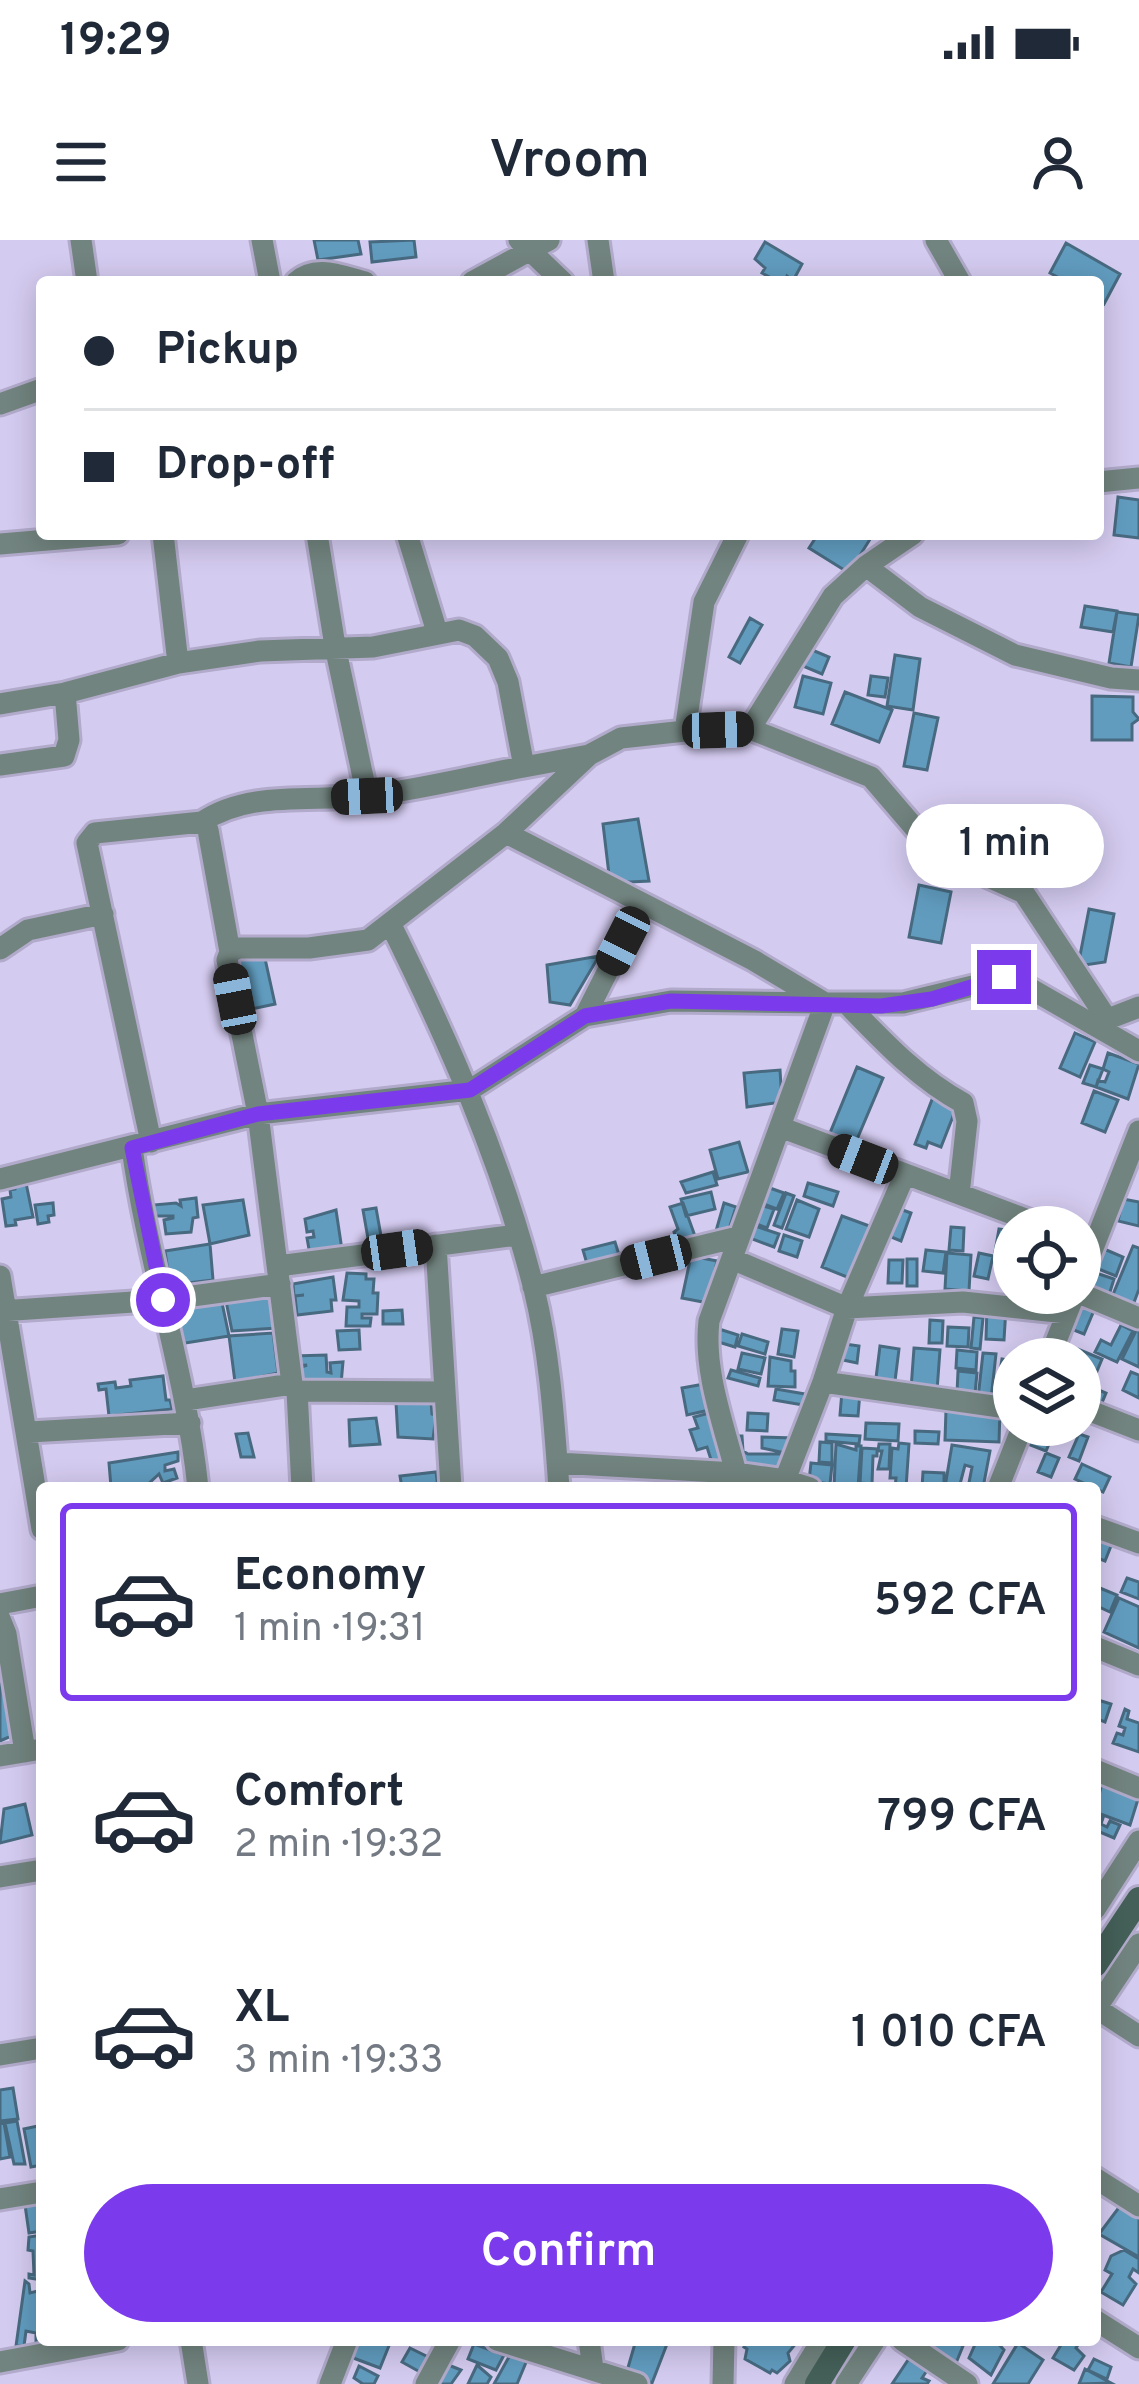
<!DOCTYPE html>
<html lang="en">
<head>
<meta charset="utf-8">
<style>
  :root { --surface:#fff; --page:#f6f6f7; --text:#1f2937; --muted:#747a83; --line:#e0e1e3; --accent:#7c3aed }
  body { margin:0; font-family:Overpass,sans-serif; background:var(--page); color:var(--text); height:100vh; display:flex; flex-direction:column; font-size:45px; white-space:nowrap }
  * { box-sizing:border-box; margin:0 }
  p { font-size:39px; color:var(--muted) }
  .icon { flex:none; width:66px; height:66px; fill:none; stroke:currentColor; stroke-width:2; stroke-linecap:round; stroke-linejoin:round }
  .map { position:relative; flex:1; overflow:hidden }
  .sheet { position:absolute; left:36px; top:1242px; width:1065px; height:864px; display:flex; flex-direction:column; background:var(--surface); border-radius:12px; box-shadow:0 6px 30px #0003 }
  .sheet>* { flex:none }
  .guide { position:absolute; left:36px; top:36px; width:1068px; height:264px; border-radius:12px; box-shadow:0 6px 30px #0003; display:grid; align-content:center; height:264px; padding:0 48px; background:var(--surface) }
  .fabs { position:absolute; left:993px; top:966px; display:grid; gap:24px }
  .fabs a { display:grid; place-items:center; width:108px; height:108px; border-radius:50%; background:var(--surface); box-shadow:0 6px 30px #0003; font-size:60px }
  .end { position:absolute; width:54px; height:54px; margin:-27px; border:15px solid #7c3aed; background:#fff; box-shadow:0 0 0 6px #fff }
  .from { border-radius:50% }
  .bubble { position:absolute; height:84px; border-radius:42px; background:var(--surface); box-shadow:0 6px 30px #0003; font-size:39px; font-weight:600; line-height:84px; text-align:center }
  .car { position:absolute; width:36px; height:72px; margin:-36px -18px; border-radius:15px; box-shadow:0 0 9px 3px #0007; background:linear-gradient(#222 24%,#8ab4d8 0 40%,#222 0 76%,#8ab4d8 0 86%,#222 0) }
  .guide b { display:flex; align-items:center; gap:42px; height:114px; font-size:45px }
  .guide b+b { border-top:3px solid var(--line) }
  .guide i { width:30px; height:30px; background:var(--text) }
  ul { padding:21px 0 0; list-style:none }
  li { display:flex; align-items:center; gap:36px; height:198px; margin:0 24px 18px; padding:0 24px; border:6px solid transparent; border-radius:12px }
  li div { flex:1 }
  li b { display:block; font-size:45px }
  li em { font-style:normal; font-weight:600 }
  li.on { border-color:var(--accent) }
  li>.icon { width:108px; height:108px; stroke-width:1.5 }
  .cta { display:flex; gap:24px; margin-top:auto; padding:24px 48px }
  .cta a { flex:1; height:138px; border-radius:72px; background:var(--accent); color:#fff; font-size:48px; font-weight:600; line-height:138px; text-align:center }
  .status { display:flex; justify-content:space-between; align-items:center; height:84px; padding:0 60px; background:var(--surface); direction:ltr }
  .status svg { height:33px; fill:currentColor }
  header { display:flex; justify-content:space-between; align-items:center; height:156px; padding:0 48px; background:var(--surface); font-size:54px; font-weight:600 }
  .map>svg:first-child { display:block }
</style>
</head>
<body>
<div class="status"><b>19:29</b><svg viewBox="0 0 49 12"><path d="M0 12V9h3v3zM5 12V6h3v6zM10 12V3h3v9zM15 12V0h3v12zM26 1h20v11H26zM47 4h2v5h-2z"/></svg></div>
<header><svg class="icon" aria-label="menu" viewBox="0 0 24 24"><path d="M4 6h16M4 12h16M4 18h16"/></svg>Vroom<svg class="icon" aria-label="person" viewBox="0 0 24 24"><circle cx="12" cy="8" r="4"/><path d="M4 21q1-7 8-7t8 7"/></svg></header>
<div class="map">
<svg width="1139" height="2144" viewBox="0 0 1139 2144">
  <rect width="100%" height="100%" fill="#d4cbf0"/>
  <!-- building -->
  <path fill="#619cbf" stroke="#486a80" stroke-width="3" d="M314 0H358L361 14 318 20Z
    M414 0 416 17 372 22 370 2Z
    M765 2 802 24 793 41 787 36 785 42H779L762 33 765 28 755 19Z
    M1066 3 1120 34 1104 64 1098 60V42H1067L1050 33Z
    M1118 257 1139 260V298L1114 295Z
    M818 294H869L872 296 849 333 809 308Z
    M1085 366 1117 371 1113 392 1081 387Z
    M1117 372 1139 375 1131 427 1109 423Z
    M750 378 762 385 740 423 729 417Z
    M805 407 829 417 822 434 798 424Z
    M895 415 920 419 913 470 887 466Z
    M803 436 831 443 823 474 795 467Z
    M871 436 888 438 885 457 868 455Z
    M845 452 892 470 879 502 832 484Z
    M1092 456 1133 457V472L1139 479 1132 484V500H1092Z
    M914 473 938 478 927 530 904 526Z
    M638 579 649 641 610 643 603 584Z
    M919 645 951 652 941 703 909 697Z
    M1089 669 1114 674 1105 722 1078 726Z
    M264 714 275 764 247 770 239 719Z
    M599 716 570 765 550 762 547 725Z
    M1075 793 1095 802 1080 837 1060 828Z
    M1108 813 1139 824 1128 859 1096 847 1098 840 1105 842 1109 832 1103 829Z
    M1090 825 1103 829 1096 847 1083 843Z
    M857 827 883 838 855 904 830 893Z
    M780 830 782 862 747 867 744 833Z
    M1094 851 1118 860 1105 892 1082 883Z
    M933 857 957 866 941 907 928 902 926 908 915 904Z
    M739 902 748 932 718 939 710 910Z
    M713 932 717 945 686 953 681 942Z
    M26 943 33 977 15 980 16 985 6 986 2 959 11 957 10 950 15 949V944Z
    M808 943 838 952 833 966 804 956Z
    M767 947 784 953 777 969 761 963Z
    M711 952 715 969 686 976 681 959Z
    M786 953 794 956 782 988 774 985Z
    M196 958 198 977 193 978 191 992 166 994 164 980 173 978V976H154L153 965 176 963 181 966 180 960Z
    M1123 959 1139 962V986L1118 981Z
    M243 960 249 995 210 1004 203 965Z
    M797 960 819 969 809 997 786 989Z
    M53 963 54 975 48 976 49 982 38 984 35 965Z
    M683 963 695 996 677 1002 674 992 678 989 670 967Z
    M724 963 736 967 729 989 716 991Z
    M760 965 774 969 767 988 754 983Z
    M376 968 383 1007 370 1010 363 970Z
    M897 968 911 973 901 1001 886 995Z
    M336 970 342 1010 312 1026 307 998 314 997 313 991 307 992 305 979Z
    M842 976 872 987 852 1039 822 1027Z
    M752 985 779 994 774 1007 747 997Z
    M951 987 964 988 963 1011 949 1010Z
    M999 989 1014 991 1013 1014 995 1012Z
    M784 995 802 1001 797 1017 779 1011Z
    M615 1002 619 1015 587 1024 583 1010Z
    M210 1004 213 1040 170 1045 165 1011Z
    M1133 1006 1139 1008V1049L1133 1065 1112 1057Z
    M1104 1009 1123 1017 1116 1036 1096 1028Z
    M926 1010 946 1012 943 1033 923 1031Z
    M947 1013 971 1015 969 1051 945 1049Z
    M979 1013 993 1016 988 1039 974 1036Z
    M691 1016 717 1021 708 1063 682 1058Z
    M907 1019H917V1046H907Z
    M889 1020H903L902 1043H888Z
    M1093 1032 1114 1039 1109 1055 1088 1048Z
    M347 1033 366 1034V1039H374L373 1053H378L377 1074H362V1078H371L370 1086H346L347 1067H359V1061L343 1060Z
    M333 1037 336 1060H331L332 1071 297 1075 295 1056 304 1055 294 1056 293 1044Z
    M274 1049 277 1088 232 1091 225 1056Z
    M221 1058 229 1096 179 1104 175 1064Z
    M1082 1062 1095 1068 1084 1094 1071 1089Z
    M987 1067 1006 1068 1004 1100 986 1099Z
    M402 1070 403 1084H383V1071Z
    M974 1077 983 1078 980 1109 971 1108Z
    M930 1080 943 1081 942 1103H929Z
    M1121 1085 1133 1091 1117 1122 1095 1112 1101 1100 1111 1105Z
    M1139 1085V1127L1122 1119Z
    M948 1087 969 1088 968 1107 947 1106Z
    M719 1089 738 1095 735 1107 715 1101Z
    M782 1089 798 1091 794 1117 778 1114Z
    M359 1090 360 1109 339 1110 337 1091Z
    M273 1093 278 1133 235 1142 229 1096Z
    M742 1094 768 1102 765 1114 738 1106Z
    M845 1104 859 1106 857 1123 843 1120Z
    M880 1106 899 1109 895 1141 876 1138Z
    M914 1108 940 1110 937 1151 911 1149Z
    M1075 1108 1102 1119 1097 1131 1080 1125V1119H1071Z
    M957 1110 977 1112 976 1130 956 1128Z
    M742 1113 765 1118 761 1134 738 1129Z
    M983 1113 996 1114 991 1159 978 1158Z
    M326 1115 327 1132 331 1133 330 1123 343 1122 341 1144 298 1146 299 1128 307 1125 294 1126V1116Z
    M770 1117 791 1121V1131H795V1147L768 1146Z
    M1002 1119 1014 1121V1146L998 1144Z
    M731 1130 760 1138 758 1146 728 1138Z
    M958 1131 977 1133 975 1154 957 1153Z
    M1131 1132 1139 1135V1158L1123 1150Z
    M163 1136 166 1160H170L172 1169 109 1176 106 1149 99 1150 98 1144 115 1142 116 1148 131 1146 130 1140Z
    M1080 1142 1106 1153 1101 1165 1080 1156Z
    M704 1144 709 1170 687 1175 682 1148Z
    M776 1149 805 1154 803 1165 774 1160Z
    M842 1151 860 1152 858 1176 840 1175Z
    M431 1162 432 1174 436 1175 433 1199 398 1197 396 1163Z
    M946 1170 1000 1171 999 1202 945 1200Z
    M713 1172 728 1221 713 1226 707 1207 697 1210 690 1190 698 1188 694 1177Z
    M748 1173 768 1174 767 1191 747 1190Z
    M376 1178 380 1204 350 1206 349 1180Z
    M866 1183 899 1184 898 1201 865 1199Z
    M1032 1185H1057L1046 1211 1025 1203Z
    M915 1191 939 1192 938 1204 915 1203Z
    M248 1193 254 1217H241L236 1194Z
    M826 1194 860 1196 859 1204 826 1201Z
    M1079 1194 1088 1197 1079 1221 1069 1217Z
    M736 1196H742L743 1211 748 1214H785L778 1236 744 1230Z
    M762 1197 793 1198 785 1213 762 1208Z
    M820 1202 832 1203V1223L819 1222Z
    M899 1203 909 1204 906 1248H895L896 1238H890L892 1208 898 1209Z
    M836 1204 856 1210V1206H861L858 1247 834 1246Z
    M879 1204H890L889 1229H878L882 1211H878Z
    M952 1205 990 1211 983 1248H968L972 1227 965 1225 959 1248 945 1247Z
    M862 1208 877 1209V1216H873L872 1244 860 1243Z
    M178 1212V1221L165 1225V1231L174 1229 177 1238 163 1243 159 1234 146 1246 111 1247 109 1223Z
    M1046 1213 1059 1218 1051 1237 1038 1232Z
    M811 1223 832 1225 830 1244 809 1241Z
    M1082 1224 1110 1237 1103 1252 1075 1239Z
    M436 1232 438 1248H402L400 1236Z
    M923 1232 944 1233V1248H922Z
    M1098 1296 1113 1301 1105 1321 1095 1317Z
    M1127 1338 1139 1342V1359L1121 1352Z
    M1095 1346 1117 1355 1110 1372 1095 1365Z
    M1119 1358 1139 1367V1408L1104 1392Z
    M1 1434 11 1496 0 1501V1434Z
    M1095 1459 1111 1464 1105 1482 1095 1478Z
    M1125 1469 1129 1471 1127 1479 1139 1483V1512L1113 1503 1117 1493 1123 1495 1125 1488 1119 1486Z
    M1102 1543 1139 1556 1130 1585 1095 1572Z
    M25 1564 32 1595 0 1603 4 1569Z
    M1095 1575 1103 1578 1101 1584 1107 1587 1110 1581 1120 1585 1114 1598 1095 1590Z
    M13 1848 18 1879 0 1881V1850Z
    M17 1881 25 1924H14L5 1883Z
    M4 1883 10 1917 0 1919V1884Z
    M42 1885V1925L31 1927 24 1889Z
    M42 1955V1991L29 1993 24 1958Z
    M1120 1966 1139 1979V2017L1099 1994Z
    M42 1995V2040L29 2038V2034L34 2035 33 2011 28 2010 29 1997Z
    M1124 2010 1139 2019V2033L1133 2029 1129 2037 1136 2044 1123 2065 1101 2052 1112 2034 1105 2030 1111 2016Z
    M25 2041 29 2044 30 2053 42 2050V2066L39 2067 42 2100H48L49 2105H36V2093L26 2091 24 2106H16Z
    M354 2100 390 2103 380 2128 348 2116Z
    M636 2100 667 2104 652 2143 627 2131Z
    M749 2100H796L797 2102 788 2113 790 2121 777 2133 772 2130 770 2133 745 2119 747 2109 744 2107Z
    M925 2100H952L963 2106 954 2128 922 2105Z
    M977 2100H995L1004 2110 991 2135 969 2118Z
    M1064 2100H1081L1076 2108 1084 2116 1074 2130 1053 2118Z
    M1018 2103 1043 2120 1028 2144H993Z
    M474 2104 504 2115 496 2130 468 2119Z
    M410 2108 428 2117 420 2132 402 2122Z
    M912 2114 930 2126 922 2138 929 2141 927 2144H892Z
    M510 2115 527 2120 517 2144H494Z
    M1094 2119 1111 2127 1107 2139 1088 2130Z
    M441 2122 461 2130 451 2144H431Z
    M477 2125 491 2137 487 2144H468Z
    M359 2126 378 2136 374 2144H363L354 2138Z
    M1085 2129 1111 2143 1079 2144Z"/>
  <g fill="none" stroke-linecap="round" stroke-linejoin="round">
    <!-- street casing -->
    <g stroke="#b1aaca" stroke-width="27">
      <path id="street" d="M81 0 87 42
        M262 0 270 42
        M519 0 563 42
        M598 0 604 42
        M936 0 960 42
        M296 42C316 24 341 36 365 42
        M472 42 549 0
        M0 164 42 149
        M1098 242 1139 238
        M163 294 178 423 260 411 373 407 459 390 475 396 498 418 508 442 524 527 589 515
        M317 294 335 406 367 556
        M407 294 437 392
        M0 304 118 294
        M866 326 920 367 1015 415 1111 438 1139 440
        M0 464 65 453 178 423
        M750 489 833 356 866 326 913 294
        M685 491 750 489 871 537 937 614 1024 653 1107 779
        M0 525 64 516 69 500 65 453
        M202 582C249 550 312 562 366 556 419 550 472 536 524 527
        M506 593 753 720 825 763H903L1010 737 1139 811
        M390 683C449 802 501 919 534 1049 550 1114 554 1181 559 1248
        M0 709 28 690 103 674
        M230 712 239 708H309L368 700 506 593 589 515 621 498 685 491 704 362 738 294
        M847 764C883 801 917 838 963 863L967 881 959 954
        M585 776 642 663
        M1095 784 1139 767
        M780 887 1047 987
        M132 908C148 1023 186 1133 198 1248
        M0 939 258 874 227 720 230 712 208 590 202 582 95 593 87 603 151 902
        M436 1005 451 1248
        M732 1019 847 1068 963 1062 1067 1073
        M278 1026 517 995
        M0 1036 42 1289
        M1080 1041 1139 891
        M533 1047 738 997
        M1079 1053 1139 1078
        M0 1071 163 1060 280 1044
        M1049 1119 1075 1053
        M823 1142 1014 1169
        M297 1151 302 1248
        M445 1152 297 1151 292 1144 258 874 470 850 585 776 671 761 825 763 709 1081C703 1131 724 1185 736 1233
        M186 1160 292 1144
        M1080 1167 1139 1190
        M29 1192 190 1183
        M557 1223 736 1233 785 1240 810 1248
        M785 1240 823 1142 847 1068 905 934
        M998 1248 1023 1185
        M1095 1287 1139 1303
        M0 1364 42 1356
        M0 1379 6 1394 25 1512
        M1095 1407 1139 1425
        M0 1516 42 1509
        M1095 1530 1139 1548
        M0 1637 42 1630
        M1095 1669 1139 1601
        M1096 1768 1139 1796
        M1095 1770 1139 1704
        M0 1815 42 1808
        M1095 1938 1139 1966
        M0 1959 42 1952
        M1095 2080 1139 2108
        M191 2100 198 2144
        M497 2100 637 2144
        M589 2100 593 2129
        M902 2100 967 2144
        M0 2122 118 2100
        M330 2144 347 2100
        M426 2144 450 2100
        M723 2144 724 2100
        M795 2144 822 2100
        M846 2144 875 2100"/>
    </g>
    <!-- secondary casing -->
    <g stroke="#b1aaca" stroke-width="30">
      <path id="secondary" d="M1095 1725 1139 1659
        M817 2144 844 2100"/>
    </g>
    <!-- street -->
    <use href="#street" stroke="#72847f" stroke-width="21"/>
    <!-- secondary -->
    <use href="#secondary" stroke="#446058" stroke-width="24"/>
  </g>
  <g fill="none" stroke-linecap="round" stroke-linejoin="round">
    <!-- route -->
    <path stroke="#7c3aed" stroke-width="15" d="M163 1060 132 908 258 874 470 850 585 776 671 761 881 766 932 759 1004 737"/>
  </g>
</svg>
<div class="fabs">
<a><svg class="icon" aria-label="locate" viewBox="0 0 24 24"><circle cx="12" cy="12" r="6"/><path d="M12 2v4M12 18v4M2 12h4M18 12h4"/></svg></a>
<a><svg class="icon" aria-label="layers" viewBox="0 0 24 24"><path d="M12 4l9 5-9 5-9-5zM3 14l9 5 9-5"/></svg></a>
</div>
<i class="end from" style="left:163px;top:1060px"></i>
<i class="end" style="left:1004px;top:737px"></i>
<div class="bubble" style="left:906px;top:564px;width:198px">1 min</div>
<i class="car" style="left:718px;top:490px;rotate:88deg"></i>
<i class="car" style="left:367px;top:556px;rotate:267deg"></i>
<i class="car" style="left:623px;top:701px;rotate:207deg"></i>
<i class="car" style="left:235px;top:759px;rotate:349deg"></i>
<i class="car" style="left:863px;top:919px;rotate:291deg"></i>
<i class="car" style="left:397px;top:1010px;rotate:82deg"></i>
<i class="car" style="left:656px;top:1017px;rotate:256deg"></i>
<div class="guide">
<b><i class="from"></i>Pickup</b>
<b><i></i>Drop-off</b>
</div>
<section class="sheet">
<ul>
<li class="on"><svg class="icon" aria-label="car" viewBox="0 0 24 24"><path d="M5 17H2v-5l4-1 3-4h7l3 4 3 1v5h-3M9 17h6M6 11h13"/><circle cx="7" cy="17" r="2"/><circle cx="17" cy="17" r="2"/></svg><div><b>Economy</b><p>1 min · 19:31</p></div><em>592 CFA</em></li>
<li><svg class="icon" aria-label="car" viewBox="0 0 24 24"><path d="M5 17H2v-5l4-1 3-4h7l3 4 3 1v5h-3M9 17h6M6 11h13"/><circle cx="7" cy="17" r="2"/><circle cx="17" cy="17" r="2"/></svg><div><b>Comfort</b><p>2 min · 19:32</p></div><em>799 CFA</em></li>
<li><svg class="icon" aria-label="car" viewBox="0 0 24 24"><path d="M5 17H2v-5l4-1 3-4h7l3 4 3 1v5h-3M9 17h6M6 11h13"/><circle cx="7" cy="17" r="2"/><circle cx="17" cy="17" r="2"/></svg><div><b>XL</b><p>3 min · 19:33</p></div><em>1 010 CFA</em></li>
</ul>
<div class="cta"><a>Confirm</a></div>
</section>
</div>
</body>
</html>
